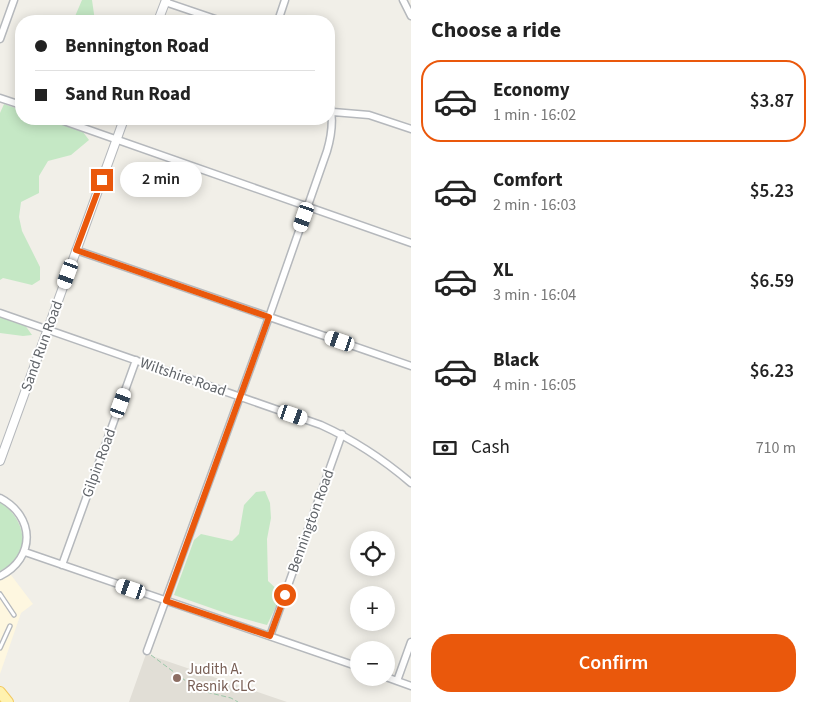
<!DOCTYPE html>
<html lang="en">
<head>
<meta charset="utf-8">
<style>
  :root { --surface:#fff; --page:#f6f6f6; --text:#222; --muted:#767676; --line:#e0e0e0; --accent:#ea580c }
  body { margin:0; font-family:"Source Sans 3",sans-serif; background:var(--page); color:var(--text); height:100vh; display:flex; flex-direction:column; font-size:19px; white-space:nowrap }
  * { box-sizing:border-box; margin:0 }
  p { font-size:16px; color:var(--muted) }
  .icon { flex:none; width:28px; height:28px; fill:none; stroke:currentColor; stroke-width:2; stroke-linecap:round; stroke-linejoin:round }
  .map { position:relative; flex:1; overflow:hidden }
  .panel { display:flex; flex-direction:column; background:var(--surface); width:405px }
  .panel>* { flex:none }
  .top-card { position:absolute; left:15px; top:15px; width:320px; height:110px; border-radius:20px; box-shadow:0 2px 12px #0003; display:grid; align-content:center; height:110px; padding:0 20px; background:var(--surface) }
  .tools { position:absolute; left:350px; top:531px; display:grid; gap:10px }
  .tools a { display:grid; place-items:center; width:45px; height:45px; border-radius:50%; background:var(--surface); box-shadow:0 2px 12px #0003; font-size:25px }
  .end { position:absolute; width:22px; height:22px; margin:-11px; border:6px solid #ea580c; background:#fff; box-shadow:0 0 0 2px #fff }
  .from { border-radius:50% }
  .bubble { position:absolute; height:35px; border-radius:18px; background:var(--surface); box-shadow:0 2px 12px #0003; font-size:16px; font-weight:600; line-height:35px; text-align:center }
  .car { position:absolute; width:15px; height:30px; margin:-15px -8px; border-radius:6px; box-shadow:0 0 4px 1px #0007; background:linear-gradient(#fff 24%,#345 0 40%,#fff 0 76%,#345 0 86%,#fff 0) }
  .top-card b { display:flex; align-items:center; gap:18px; height:48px; font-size:19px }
  .top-card b+b { border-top:1px solid var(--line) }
  .top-card i { width:12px; height:12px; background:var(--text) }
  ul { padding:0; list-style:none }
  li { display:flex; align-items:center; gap:15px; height:82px; margin:0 10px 8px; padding:0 10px; border:2px solid transparent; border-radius:20px }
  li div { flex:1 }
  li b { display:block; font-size:19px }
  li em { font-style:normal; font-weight:600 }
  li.selected { border-color:var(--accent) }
  li>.icon { width:45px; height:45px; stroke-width:1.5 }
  h2 { padding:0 20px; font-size:22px; line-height:60px }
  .pay { display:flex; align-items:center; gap:12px; height:55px; padding:0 20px; font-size:19px }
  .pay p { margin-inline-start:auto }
  .cta { display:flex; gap:10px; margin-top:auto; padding:10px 20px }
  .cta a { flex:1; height:58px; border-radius:20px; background:var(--accent); color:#fff; font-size:20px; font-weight:600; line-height:58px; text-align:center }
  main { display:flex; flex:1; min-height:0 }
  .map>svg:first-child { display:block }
</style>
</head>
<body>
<main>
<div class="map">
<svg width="411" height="702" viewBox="0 0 411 702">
  <rect width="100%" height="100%" fill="#f1efe8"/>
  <!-- commercial -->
  <path fill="#fef7e0" d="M8 571 33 604 21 613 0 674V576Z"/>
  <!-- education -->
  <path fill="#e1ded6" d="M146 654 287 702H129Z"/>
  <!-- green -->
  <path fill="#c5e8c5" d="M82 0H92L95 21H73Z
    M4 104 21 110V119H45L83 132 89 140 71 155 48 161 39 176V193L21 202 19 217 22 231 40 267V280L32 285 3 278 0 280V113Z
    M0 317 25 325 32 335 23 336 0 333Z
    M265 491 270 503 271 518 267 539 268 581 282 594 267 625 231 615 174 595 194 540 201 534 232 541 239 534 244 505 256 492Z
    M0 502C16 512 28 533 20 553 17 561 7 567 0 571Z"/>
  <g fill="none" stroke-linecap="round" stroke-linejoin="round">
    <!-- service casing -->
    <g stroke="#b5b8bc" stroke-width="5.5">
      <path id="service" d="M0 594 14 615
        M0 648 10 626"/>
    </g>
    <!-- minor casing -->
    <g stroke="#b5b8bc" stroke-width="9">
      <path id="minor" d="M403 0 411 16
        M165 2 221 21
        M278 21 285 0
        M0 39 14 0
        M0 98 21 105
        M333 112 369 115 411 129
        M58 119 411 243
        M76 250 411 366
        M0 313 321 425C354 440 383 459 411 483
        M0 498C35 516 36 558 0 576
        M25 552 359 667
        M62 565 136 360
        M270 636 342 434
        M147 651 269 317 327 151C332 134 334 117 329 100
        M386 677 411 686
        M397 681 411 642"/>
    </g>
    <!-- tertiary casing -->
    <g stroke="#b5b8bc" stroke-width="10">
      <path id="tertiary" d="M158 21 166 0
        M0 461 124 119"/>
    </g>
    <!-- primary casing -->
    <g stroke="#f2c960" stroke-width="12">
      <path id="primary" d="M0 692 8 702"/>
    </g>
    <!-- path -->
    <path stroke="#9cc7a9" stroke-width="1" stroke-dasharray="5 2.5" stroke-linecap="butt" d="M151 655 198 690 231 698 238 702"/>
    <!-- service -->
    <use href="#service" stroke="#fff" stroke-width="3"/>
    <!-- minor -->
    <use href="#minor" stroke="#fff" stroke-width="6"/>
    <!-- tertiary -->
    <use href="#tertiary" stroke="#fff" stroke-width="8"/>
    <!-- primary -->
    <use href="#primary" stroke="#fff2af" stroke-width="10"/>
  </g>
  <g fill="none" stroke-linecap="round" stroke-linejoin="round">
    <!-- route -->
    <path stroke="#ea580c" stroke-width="6" d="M102 180 76 250 269 317 166 601 270 636 285 595"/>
  </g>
  <!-- markers -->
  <circle fill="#8d6e63" stroke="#fff" stroke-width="2" cx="177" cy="678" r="5"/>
  <g text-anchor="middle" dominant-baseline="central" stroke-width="4" stroke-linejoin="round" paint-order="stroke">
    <!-- street labels -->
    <g font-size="15" fill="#5f6368" stroke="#fff">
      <text transform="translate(42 346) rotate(-70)">Sand Run Road</text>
      <text transform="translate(183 377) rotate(19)">Wiltshire Road</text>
      <text transform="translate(99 463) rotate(-70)">Gilpin Road</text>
      <text transform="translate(311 521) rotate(-70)">Bennington Road</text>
    </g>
    <!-- education labels -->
    <g font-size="15" fill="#785e54" stroke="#fff" text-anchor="start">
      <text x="187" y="669">Judith A.<tspan x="187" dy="17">Resnik CLC</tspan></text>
    </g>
  </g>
</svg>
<div class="tools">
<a><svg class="icon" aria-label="locate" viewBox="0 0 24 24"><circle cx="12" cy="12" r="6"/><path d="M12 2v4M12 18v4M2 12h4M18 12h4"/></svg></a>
<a>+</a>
<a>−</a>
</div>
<i class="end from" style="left:285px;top:595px"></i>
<i class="end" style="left:102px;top:180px"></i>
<div class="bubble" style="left:120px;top:162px;width:82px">2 min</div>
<i class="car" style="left:304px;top:217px;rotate:199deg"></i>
<i class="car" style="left:68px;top:274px;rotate:200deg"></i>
<i class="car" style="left:340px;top:341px;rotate:289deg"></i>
<i class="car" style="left:121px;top:403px;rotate:20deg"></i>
<i class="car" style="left:293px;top:415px;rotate:109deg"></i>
<i class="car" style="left:131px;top:589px;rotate:289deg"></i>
<div class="top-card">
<b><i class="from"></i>Bennington Road</b>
<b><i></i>Sand Run Road</b>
</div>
</div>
<section class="panel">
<h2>Choose a ride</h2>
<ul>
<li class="selected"><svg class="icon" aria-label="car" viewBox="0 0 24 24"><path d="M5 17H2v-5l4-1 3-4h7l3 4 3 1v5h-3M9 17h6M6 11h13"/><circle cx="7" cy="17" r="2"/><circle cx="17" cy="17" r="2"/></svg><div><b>Economy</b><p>1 min · 16:02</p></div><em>$3.87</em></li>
<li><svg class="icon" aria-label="car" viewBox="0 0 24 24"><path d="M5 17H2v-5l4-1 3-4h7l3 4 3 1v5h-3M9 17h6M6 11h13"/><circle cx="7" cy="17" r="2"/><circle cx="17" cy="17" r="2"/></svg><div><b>Comfort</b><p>2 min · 16:03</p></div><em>$5.23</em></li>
<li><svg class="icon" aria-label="car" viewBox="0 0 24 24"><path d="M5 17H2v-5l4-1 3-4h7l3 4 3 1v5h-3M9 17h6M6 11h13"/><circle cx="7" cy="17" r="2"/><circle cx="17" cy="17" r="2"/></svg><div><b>XL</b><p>3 min · 16:04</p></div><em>$6.59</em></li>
<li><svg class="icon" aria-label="car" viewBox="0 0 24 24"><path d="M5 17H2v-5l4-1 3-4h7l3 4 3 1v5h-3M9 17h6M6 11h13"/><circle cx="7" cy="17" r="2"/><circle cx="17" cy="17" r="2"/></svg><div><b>Black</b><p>4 min · 16:05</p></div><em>$6.23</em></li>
</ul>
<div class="pay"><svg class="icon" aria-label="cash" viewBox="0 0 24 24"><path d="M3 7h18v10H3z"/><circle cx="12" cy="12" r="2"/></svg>Cash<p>710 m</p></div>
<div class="cta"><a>Confirm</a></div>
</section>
</main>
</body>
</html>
